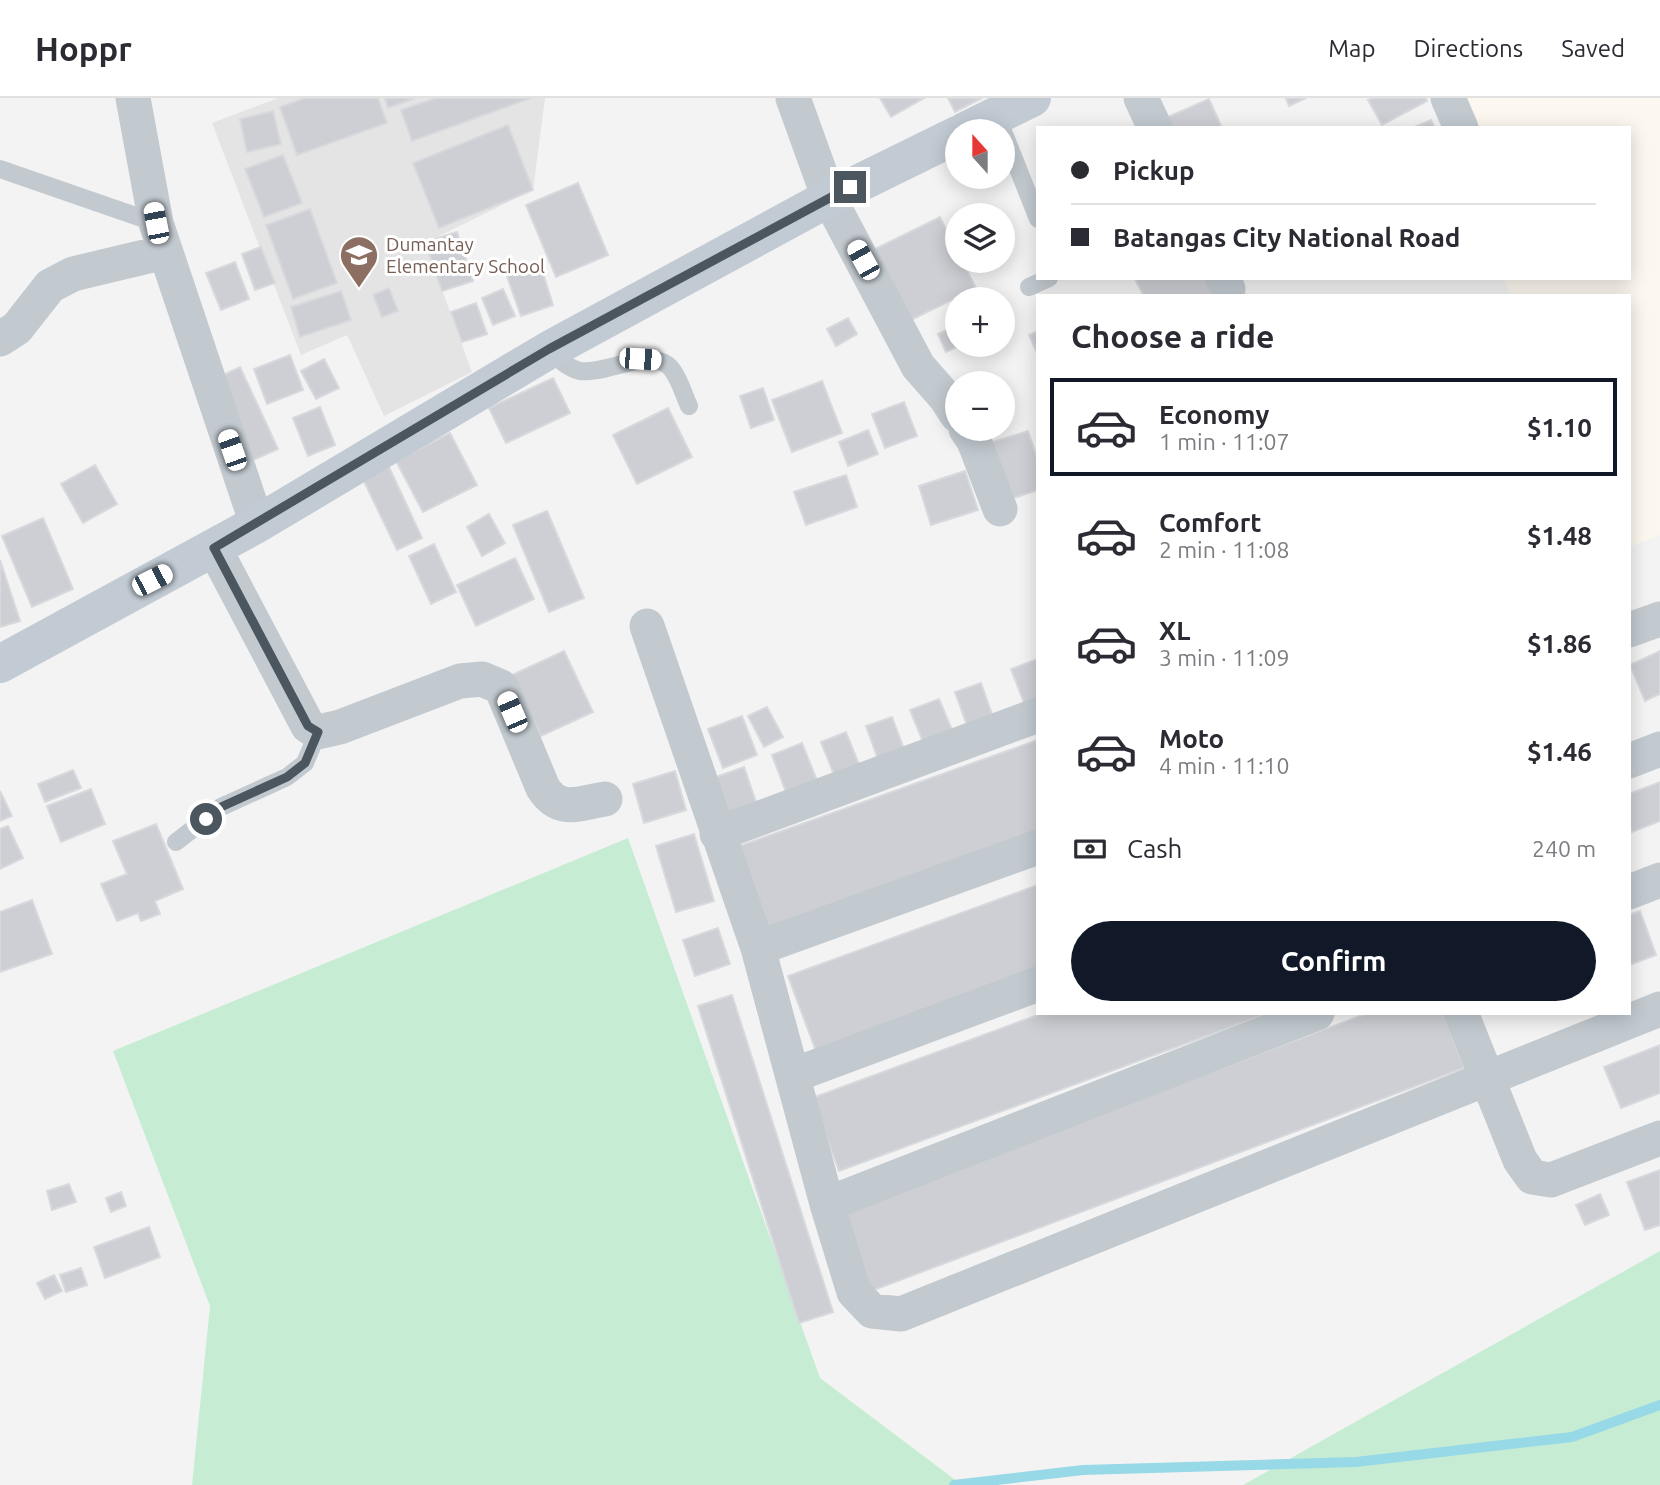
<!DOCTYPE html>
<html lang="en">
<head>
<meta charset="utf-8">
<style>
  :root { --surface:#fff; --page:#f2f2f3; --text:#2b2b33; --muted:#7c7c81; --line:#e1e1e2; --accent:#111827 }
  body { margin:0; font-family:Ubuntu,sans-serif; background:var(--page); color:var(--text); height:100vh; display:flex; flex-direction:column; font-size:26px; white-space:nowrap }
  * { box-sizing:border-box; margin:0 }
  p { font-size:23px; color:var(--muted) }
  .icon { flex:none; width:38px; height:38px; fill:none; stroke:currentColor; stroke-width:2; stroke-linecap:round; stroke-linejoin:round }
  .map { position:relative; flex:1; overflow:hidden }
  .side { position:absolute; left:1036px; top:196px; width:595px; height:721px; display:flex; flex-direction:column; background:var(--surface); border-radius:0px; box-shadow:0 4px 18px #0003 }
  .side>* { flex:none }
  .hud { position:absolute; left:1036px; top:28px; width:595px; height:154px; border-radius:0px; box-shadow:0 4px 18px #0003; display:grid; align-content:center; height:154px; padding:0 35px; background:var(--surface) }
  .needle { width:46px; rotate:339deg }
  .fabs { position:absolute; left:945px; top:21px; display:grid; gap:14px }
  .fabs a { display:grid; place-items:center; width:70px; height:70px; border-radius:50%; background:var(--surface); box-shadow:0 4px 18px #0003; font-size:35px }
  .end { position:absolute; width:32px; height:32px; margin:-16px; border:9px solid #4b565f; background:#fff; box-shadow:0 0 0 4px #fff }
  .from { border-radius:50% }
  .car { position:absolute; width:21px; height:42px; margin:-21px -10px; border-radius:9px; box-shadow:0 0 5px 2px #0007; background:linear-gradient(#fff 24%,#345 0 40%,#fff 0 76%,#345 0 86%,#fff 0) }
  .hud b { display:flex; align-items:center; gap:24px; height:66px; font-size:26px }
  .hud b+b { border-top:2px solid var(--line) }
  .hud i { width:18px; height:18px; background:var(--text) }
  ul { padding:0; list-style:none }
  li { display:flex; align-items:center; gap:21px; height:98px; margin:0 14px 10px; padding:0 21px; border:4px solid transparent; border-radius:0px }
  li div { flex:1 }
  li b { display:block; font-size:26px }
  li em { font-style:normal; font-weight:600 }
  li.current { border-color:var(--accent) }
  li>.icon { width:63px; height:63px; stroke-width:1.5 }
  h2 { padding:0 35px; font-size:32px; line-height:84px }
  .pay { display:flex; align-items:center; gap:18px; height:77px; padding:0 35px; font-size:26px }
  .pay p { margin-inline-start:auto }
  .primary-button { display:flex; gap:14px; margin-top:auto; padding:14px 35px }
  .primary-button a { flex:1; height:80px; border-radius:42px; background:var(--accent); color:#fff; font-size:28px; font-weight:600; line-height:80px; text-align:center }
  header { display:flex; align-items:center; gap:42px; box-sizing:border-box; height:98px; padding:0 35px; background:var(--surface); border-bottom:2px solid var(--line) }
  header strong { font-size:33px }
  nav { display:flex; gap:38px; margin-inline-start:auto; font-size:24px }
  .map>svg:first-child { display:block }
</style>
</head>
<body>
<header>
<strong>Hoppr</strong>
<nav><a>Map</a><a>Directions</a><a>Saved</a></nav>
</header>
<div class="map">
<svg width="1660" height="1387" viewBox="0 0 1660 1387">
  <rect width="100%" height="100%" fill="#f4f3f3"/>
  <!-- commercial -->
  <path fill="#fcf8ef" d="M1439 0H1660V437L1629 449V198H1510L1504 180H1629V30H1449Z"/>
  <!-- education -->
  <path fill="#e5e4e4" d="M278 0H545L533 92 425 145 472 274 384 318 347 237 301 257 212 25Z"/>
  <!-- green -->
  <path fill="#c6edd3" d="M628 740 820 1280 962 1387H192L210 1208 113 953Z
    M1660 1153V1387H1243Z"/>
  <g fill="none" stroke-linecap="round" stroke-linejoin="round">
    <!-- stream -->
    <path stroke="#97d9e6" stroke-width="10" d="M954 1387 1083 1372 1356 1364 1572 1339 1660 1307"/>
  </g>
  <!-- building -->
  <path fill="#cdcfd4" stroke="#d7d9dd" stroke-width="2" d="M305 0H378L387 25 297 57 280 9Z
    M385 0H412L413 1 388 10Z
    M436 0H531L412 43 401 12Z
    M880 0H924L891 19Z
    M948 0H982L955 14Z
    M1286 0H1306L1289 8Z
    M1373 0H1426L1427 3 1382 27 1368 2Z
    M1209 1 1222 30H1164L1161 22Z
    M273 13 281 46 247 54 240 21Z
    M1431 22 1435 30H1412Z
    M508 27 533 92 439 130 413 65Z
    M283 57 302 105 264 119 245 71Z
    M578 85 608 157 556 179 526 107Z
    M310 111 337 185 293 201 266 127Z
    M940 119 957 153V163H962L976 190 903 226 867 155Z
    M457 134 473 183 442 193 425 144Z
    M261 149 275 185 255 192 242 156Z
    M235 164 249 201 221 212 206 175Z
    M540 166 553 207 521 218 507 178Z
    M1141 180H1215L1224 198H1144L1136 183Z
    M389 190 398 213 382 219 373 197Z
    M503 191 515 218 493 227 482 200Z
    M341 193 351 222 300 239 291 209Z
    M476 205 487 236 462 244 451 214Z
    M848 220 857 236 836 248 827 231Z
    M957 227V247H961L946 254 938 236Z
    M1038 233V257L1029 237Z
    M290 257 303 292 267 306 254 271Z
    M324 261 339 290 316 301 301 273Z
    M240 269 278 351 253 362 215 281Z
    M553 280 570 315 506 345 489 310Z
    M822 283 842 335 792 354 772 302Z
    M763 290 774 322 751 330 740 298Z
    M904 304 917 338 885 350 872 316Z
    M320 309 335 347 308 358 293 320Z
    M668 310 692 359 637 386 613 337Z
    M868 332 878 356 848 368 839 344Z
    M1028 333 1038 363V392L1001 404 983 347Z
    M450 335 477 387 423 414 396 363Z
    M95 367 117 406 83 425 61 386Z
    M389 369 422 440 397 452 363 381Z
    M965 373 978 412 931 427 919 388Z
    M846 377 857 409 806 427 794 394Z
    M547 413 584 500 549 514 513 427Z
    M489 416 505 445 482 458 467 429Z
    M43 420 73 491 32 509 2 438Z
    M434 446 456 494 431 506 409 458Z
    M515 460 534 501 476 528 457 487Z
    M0 462 20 523 0 529Z
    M564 553 593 614 541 638 512 577Z
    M1660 553V596L1645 603 1630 567Z
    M1038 561V605L1026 610 1011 571Z
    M981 585 995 625 969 633 955 594Z
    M939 601 955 639 926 651 910 612Z
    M767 609 783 639 764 649 748 618Z
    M742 618 757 657 723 670 708 631Z
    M892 619 905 654 879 664 866 628Z
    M846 634 862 674 837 684 821 644Z
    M1038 642V736L761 834 731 751Z
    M802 645 820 690 789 702 772 657Z
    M744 669 758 710 728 721 713 680Z
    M73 672 81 690 45 704 38 686Z
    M675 673 686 712 644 725 633 686Z
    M1660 684V723L1632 734 1629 728V696Z
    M91 691 105 726 61 744 47 708Z
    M0 693 12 718 0 723Z
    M156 726 183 791 155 803 160 816 141 823 138 815 117 823 101 786 127 776 113 743Z
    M8 728 23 760 0 771V731Z
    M694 736 714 803 676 814 656 748Z
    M1038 787V871L816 953 788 878Z
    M32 802 52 856 0 874V814Z
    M1640 813 1656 857 1629 867V817Z
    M718 830 730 866 695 878 683 842Z
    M732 897 833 1214 799 1225 698 908Z
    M1043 915H1269L839 1073 812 1000Z
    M1368 915H1443L1464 970 871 1193 841 1113Z
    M1660 947V995L1621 1010 1604 969Z
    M1660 1072V1127L1645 1132 1627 1084Z
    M69 1086 76 1104 52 1112 47 1093Z
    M121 1094 126 1108 111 1114 106 1100Z
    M1600 1096 1609 1117 1585 1127 1576 1107Z
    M149 1129 160 1159 105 1180 94 1149Z
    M81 1170 87 1187 66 1194 60 1177Z
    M54 1177 62 1193 45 1201 37 1185Z"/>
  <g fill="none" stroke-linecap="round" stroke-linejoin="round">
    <!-- lane -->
    <path stroke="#c2cad0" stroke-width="18" d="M997 18 1038 121
      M0 71 156 125
      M1029 189 1049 180
      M549 252C558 260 567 270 580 273 607 277 655 246 673 273 680 283 684 297 689 308
      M176 744 221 709 287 679 305 665 318 634"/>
    <!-- street -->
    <path stroke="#c2cad0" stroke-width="35" d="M133 0 156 125 257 426
      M793 0 829 100 918 268 946 300 957 317
      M1141 0 1155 30
      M1448 0 1461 30
      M1223 180 1228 191
      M0 241 17 230 50 188 73 176 165 154
      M966 331 974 343 1000 411
      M214 450 308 628 318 634 340 629 460 583 482 581 501 589 543 690C560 716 578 705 605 701
      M647 528 758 850 827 1106 854 1194 872 1213 901 1216 1660 911
      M1629 532 1660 521
      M1629 663 1660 651
      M717 736 1038 617
      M1629 794 1660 782
      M758 850 1038 749
      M1461 915 1520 1062 1532 1079 1551 1082 1660 1040
      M794 977 1038 886
      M827 1106 1317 915"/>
    <!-- secondary -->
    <path stroke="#c2cbd4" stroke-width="38" d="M965 33 1032 0
      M0 566 257 426 549 252 829 100 957 37"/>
  </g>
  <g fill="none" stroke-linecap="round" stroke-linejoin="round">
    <!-- route -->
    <path stroke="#4b565f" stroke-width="9" d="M206 721 221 709 287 679 305 665 318 634 308 628 214 450 549 251 850 89"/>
  </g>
  <!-- icons -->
  <defs>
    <g id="school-pin" transform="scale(2.0125)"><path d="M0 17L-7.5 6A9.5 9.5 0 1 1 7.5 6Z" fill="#8d6e63" stroke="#fff"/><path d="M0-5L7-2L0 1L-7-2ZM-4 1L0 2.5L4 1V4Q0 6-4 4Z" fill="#fff"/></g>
  </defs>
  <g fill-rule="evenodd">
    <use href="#school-pin" x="359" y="157"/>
  </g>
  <g text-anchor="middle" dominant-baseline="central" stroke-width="6" stroke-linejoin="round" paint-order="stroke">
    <!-- education labels -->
    <g font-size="19" fill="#785e54" stroke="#fff" text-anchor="start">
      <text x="386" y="146">Dumantay<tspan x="386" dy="22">Elementary School</tspan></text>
    </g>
  </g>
</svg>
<div class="fabs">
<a><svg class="needle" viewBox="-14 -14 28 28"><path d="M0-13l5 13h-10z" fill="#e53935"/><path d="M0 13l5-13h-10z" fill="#7c7c81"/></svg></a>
<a><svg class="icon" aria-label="layers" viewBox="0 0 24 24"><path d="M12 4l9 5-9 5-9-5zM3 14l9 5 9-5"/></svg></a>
<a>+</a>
<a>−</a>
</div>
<i class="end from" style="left:206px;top:721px"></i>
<i class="end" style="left:850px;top:89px"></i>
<i class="car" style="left:156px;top:125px;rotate:349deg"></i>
<i class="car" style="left:863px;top:162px;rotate:331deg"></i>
<i class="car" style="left:640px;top:261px;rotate:94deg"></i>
<i class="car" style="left:232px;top:352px;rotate:341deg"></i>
<i class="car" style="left:152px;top:482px;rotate:63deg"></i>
<i class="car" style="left:512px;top:614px;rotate:337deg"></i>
<div class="hud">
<b><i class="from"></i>Pickup</b>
<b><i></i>Batangas City National Road</b>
</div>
<section class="side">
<h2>Choose a ride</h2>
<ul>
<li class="current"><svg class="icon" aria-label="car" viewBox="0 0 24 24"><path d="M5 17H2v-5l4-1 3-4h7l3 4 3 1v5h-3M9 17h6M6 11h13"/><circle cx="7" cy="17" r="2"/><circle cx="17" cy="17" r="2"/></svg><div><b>Economy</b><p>1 min · 11:07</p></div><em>$1.10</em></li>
<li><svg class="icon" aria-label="car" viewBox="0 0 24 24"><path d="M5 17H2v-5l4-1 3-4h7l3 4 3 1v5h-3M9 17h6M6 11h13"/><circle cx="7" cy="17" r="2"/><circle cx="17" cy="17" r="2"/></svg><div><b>Comfort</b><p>2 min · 11:08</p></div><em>$1.48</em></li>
<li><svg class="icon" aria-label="car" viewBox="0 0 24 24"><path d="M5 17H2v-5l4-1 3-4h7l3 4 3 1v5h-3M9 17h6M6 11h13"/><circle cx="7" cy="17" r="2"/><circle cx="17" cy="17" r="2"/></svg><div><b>XL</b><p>3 min · 11:09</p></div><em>$1.86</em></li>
<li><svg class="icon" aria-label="car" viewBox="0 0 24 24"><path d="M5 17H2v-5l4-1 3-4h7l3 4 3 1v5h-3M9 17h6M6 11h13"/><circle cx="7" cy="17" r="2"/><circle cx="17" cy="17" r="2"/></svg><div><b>Moto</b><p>4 min · 11:10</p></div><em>$1.46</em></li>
</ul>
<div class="pay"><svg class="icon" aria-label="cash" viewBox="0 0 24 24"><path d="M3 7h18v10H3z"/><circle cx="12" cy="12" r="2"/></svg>Cash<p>240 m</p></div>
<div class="primary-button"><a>Confirm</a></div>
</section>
</div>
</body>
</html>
